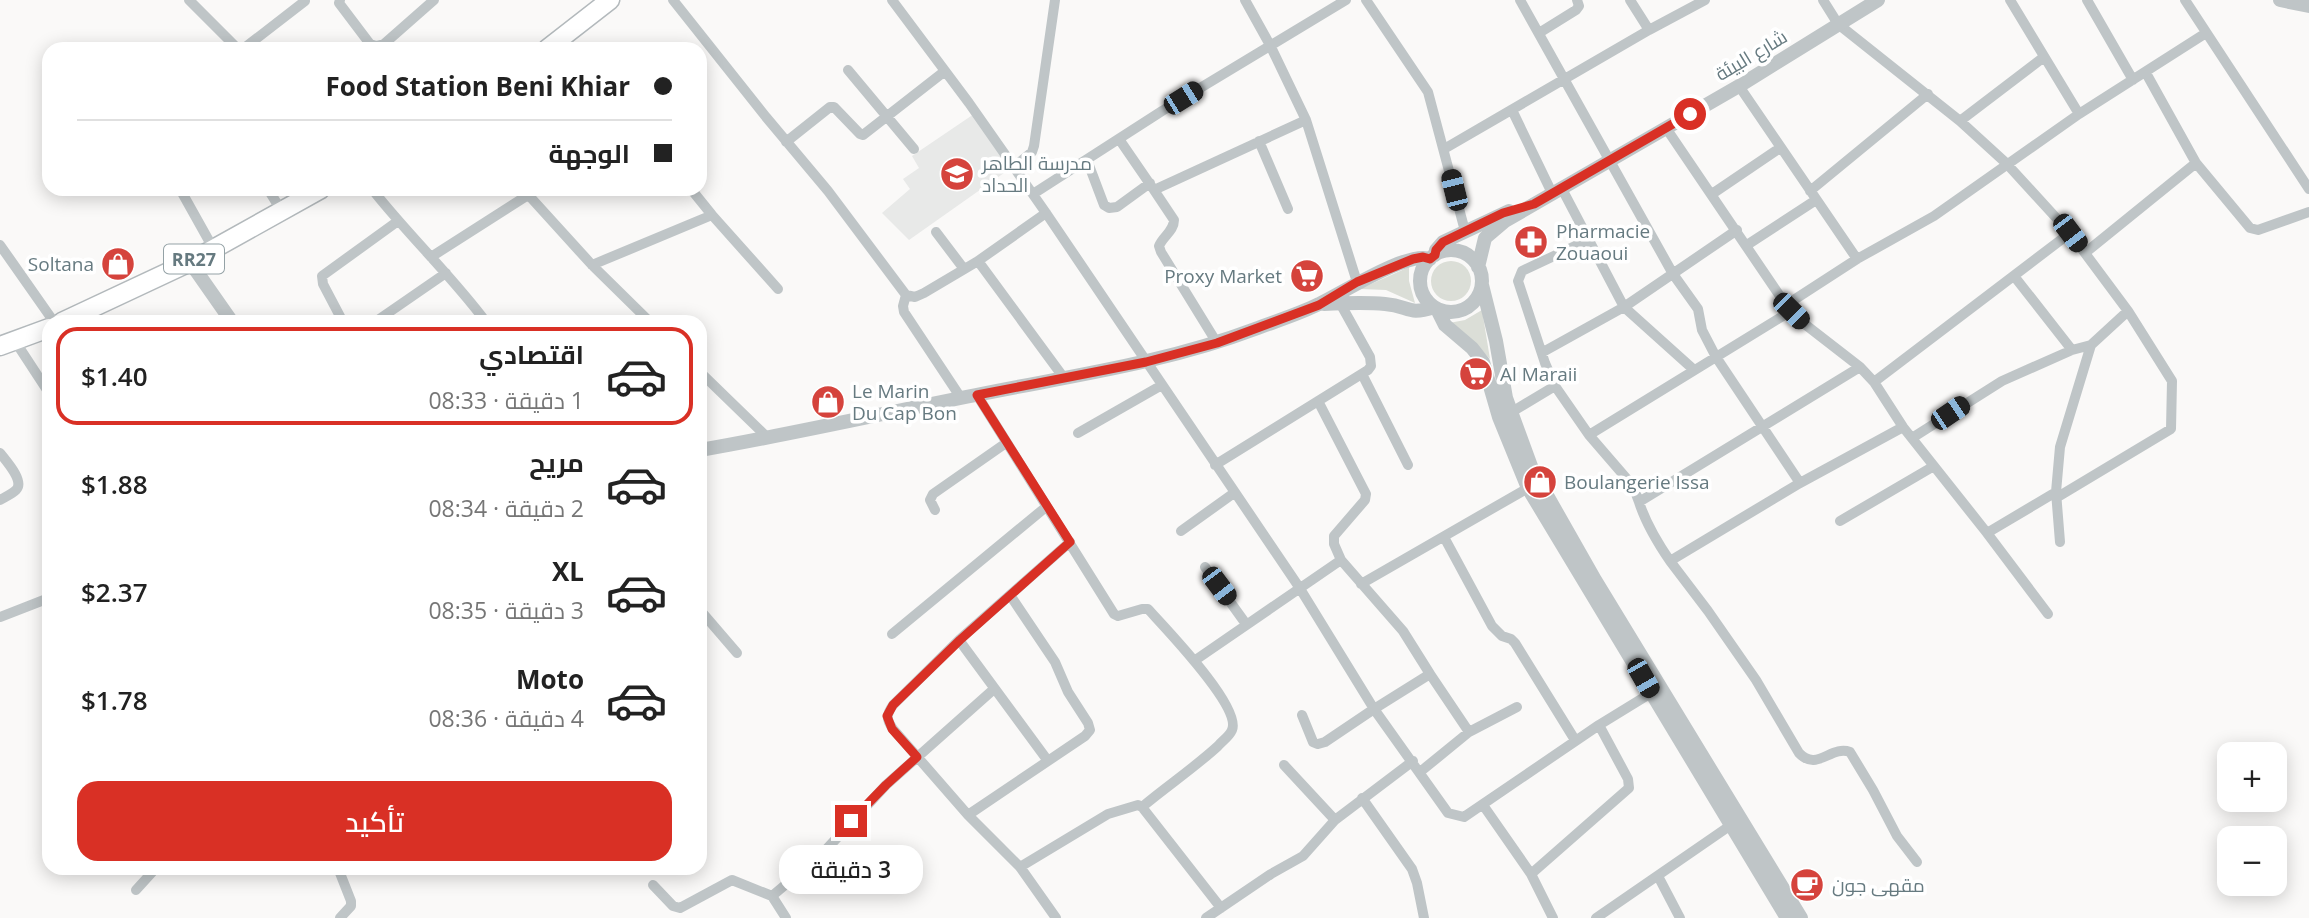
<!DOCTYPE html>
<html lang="ar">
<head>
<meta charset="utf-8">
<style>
  :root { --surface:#fff; --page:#f6f6f6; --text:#222; --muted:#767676; --line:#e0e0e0; --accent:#d93025 }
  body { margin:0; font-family:"Open Sans",Cairo,sans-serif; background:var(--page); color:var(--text); direction:rtl; height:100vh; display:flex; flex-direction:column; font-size:26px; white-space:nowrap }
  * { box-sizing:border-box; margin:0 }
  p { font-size:23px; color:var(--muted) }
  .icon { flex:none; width:38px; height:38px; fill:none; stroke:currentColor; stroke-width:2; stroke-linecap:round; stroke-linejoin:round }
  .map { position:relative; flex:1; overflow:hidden; direction:ltr }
  .sheet { position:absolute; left:42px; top:315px; width:665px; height:560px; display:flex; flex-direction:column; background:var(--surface); border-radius:21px; box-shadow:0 4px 18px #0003; direction:rtl }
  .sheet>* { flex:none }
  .hud { position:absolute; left:42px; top:42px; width:665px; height:154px; border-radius:21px; box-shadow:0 4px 18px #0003; direction:rtl; display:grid; align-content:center; height:154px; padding:0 35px; background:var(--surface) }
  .fabs { position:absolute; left:2217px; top:742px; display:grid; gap:14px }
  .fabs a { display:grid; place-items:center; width:70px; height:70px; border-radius:14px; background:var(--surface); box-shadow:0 4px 18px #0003; font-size:35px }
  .end { position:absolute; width:32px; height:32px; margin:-16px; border:9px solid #d93025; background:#fff; box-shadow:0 0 0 4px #fff }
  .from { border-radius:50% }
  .bubble { position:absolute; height:49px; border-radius:21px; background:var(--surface); box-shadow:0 4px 18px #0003; font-size:23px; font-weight:600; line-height:49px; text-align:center; direction:rtl }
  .car { position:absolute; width:21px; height:42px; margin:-21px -10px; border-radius:9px; box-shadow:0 0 5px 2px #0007; background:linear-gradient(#222 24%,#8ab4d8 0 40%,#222 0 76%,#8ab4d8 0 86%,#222 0) }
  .hud b { display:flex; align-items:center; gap:24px; height:66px; font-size:26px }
  .hud b+b { border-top:2px solid var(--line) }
  .hud i { width:18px; height:18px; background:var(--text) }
  ul { padding:12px 0 0; list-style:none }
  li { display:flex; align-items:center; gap:21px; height:98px; margin:0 14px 10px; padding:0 21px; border:4px solid transparent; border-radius:21px }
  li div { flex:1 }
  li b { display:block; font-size:26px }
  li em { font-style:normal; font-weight:600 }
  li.selected { border-color:var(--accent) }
  li>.icon { width:63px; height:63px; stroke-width:1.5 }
  .primary-button { display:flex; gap:14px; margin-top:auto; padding:14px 35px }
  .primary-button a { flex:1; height:80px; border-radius:21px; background:var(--accent); color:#fff; font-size:28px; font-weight:600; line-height:80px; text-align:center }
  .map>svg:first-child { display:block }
</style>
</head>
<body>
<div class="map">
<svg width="2309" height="918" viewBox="0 0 2309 918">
  <rect width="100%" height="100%" fill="#faf9f8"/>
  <!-- built -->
  <path fill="#e8e9e8" d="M974 114 1011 168 909 240 882 213 910 189 903 179 919 168 912 156Z"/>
  <!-- green -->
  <path fill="#dbded7" d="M1431 281a20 20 0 1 1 40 0a20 20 0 1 1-40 0Z
    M1409 267V281L1415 303 1386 290 1360 289Z
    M1482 310 1490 359 1477 345 1449 323 1465 320Z"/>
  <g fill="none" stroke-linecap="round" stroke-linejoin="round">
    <!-- primary casing -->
    <g stroke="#b3b9bc" stroke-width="21">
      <path id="primary" d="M547 49 610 0
        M62 322 190 262 321 189
        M0 346 49 328"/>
    </g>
    <!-- minor -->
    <path stroke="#bfc5c7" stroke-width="10" d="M189 0 238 49
      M340 0 339 3 370 44 376 46 384 44 434 0
      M673 0 766 117 828 191 906 295 915 297 924 293 978 261 1046 213
      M892 0 969 103 1046 213 1299 587 1374 709 1448 813 1464 817 1599 725 1656 690
      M1245 0 1270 45 1306 120 1357 282
      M1366 0 1428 92 1465 231
      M1520 0 1673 274 1698 309 1702 330 1716 357 1800 483
      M1630 0 1649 30
      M1823 0 1838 24 1960 121 2006 163 2070 233 2128 311 2172 381 2171 429 2056 498
      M2087 0 2133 80
      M2185 0 2309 189
      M1539 33 1576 10 1579 6 1577 0
      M564 38 572 49
      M243 49 305 1
      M848 70 914 149
      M2146 73 2196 163 2250 228 2258 230 2309 212
      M1739 86 1857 259
      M1512 110 1552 193
      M2079 114 2206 33
      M1960 121 2044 57
      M1666 128 1786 305 1802 322 1860 367 1874 382 1903 427 1987 533 2056 492
      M1119 139 1154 190 1306 120
      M1259 141 1288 209
      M786 142 830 107H834L860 134 863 135 945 71
      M1444 149 1649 30 1705 0
      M1087 160 1104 205 1109 208 1117 207 1150 183
      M1014 167 1032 152 1034 146 1055 0
      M180 189 213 248
      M268 189 281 210
      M372 189C408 235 451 275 486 322
      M523 189 592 265 650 322
      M691 189 712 215 778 289
      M1154 190 1174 220C1174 231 1163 236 1159 246L1161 252 1217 343
      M1810 191 1928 94
      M1033 194 1162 111 1346 0
      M1712 194 1780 148
      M936 232 964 269
      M0 245 54 322
      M1747 245 1816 200
      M2085 253 2196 163
      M431 257 528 195
      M978 261 1064 378
      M592 265 712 215
      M2014 276 2072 350
      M906 295 903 306 904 312 961 398
      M1786 305 1857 259 1934 216 2079 114 2010 0
      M343 322 323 284 322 276 398 221
      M375 322 446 273
      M15 341 49 393
      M1543 352 1624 307 1561 187
      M1693 369 1624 307 1737 230
      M700 372 768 438
      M1362 374 1408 465
      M1874 382 2070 233
      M1555 386 1545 363 1518 281 1522 271 1588 240
      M977 395 1114 614 1118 616 1142 609H1148C1165 628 1242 707 1232 730 1229 737 1222 741 1218 746 1194 768 1167 786 1142 807
      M1510 413 1555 386 1589 435 1633 486 1639 502 1860 367
      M1903 427 1800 483 1670 561 1708 611 1756 680 1799 753C1817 772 1831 745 1850 752L1873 790 1897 836 1917 862
      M1078 433 1162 385
      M1589 435 1791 311
      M1912 438 2002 381 2072 350 2091 345 2128 311
      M0 453C6 461 25 481 16 490 12 494 5 497 0 500
      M1215 465 1368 370 1371 366 1370 357 1340 303
      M1639 502C1646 524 1657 542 1670 561
      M935 510 930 500 933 494 1006 443
      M1840 521 1934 466
      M1181 531 1234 493
      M1987 533 2048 614
      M1444 537 1492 626 1502 636 1511 639 1515 643 1575 740
      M2060 542 2056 492 2060 447 2091 345
      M1205 567 1246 624
      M1361 584 1528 488
      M1010 595 1055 662 1068 692 1088 723 1090 730 1085 736 968 815 1020 867 1056 918
      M700 610 737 653
      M0 617 49 598
      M892 634 1046 507
      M959 640 1048 761
      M1194 661 1341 560
      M1430 674 1469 732 1517 707
      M1302 715 1313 742 1318 744 1325 742 1374 709 1430 674 1403 631 1341 560 1334 544V536L1365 500 1366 494 1318 401
      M1284 765 1335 820
      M1420 772 1469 732
      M1362 798 1412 869 1417 883 1424 918
      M1483 805 1531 874 1553 918
      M968 815 893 729C886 719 886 715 893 705L959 640 1070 542
      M1020 867 1108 814 1138 805 1142 807 1221 908
      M338 868 351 901V906L340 918
      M1531 874 1629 788 1628 779 1599 725
      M1658 876 1680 918
      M653 885 673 906 680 908 732 880 772 896 786 918
      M136 890 156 868
      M772 896 822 854 886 785 994 689
      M1206 918 1271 874 1303 856 1335 820 1413 761
      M1596 918 1731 825"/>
    <!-- tertiary -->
    <path stroke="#bfc5c7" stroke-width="14" d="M2280 0 2309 6
      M1420 281a31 31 0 1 1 62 0a31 31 0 1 1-62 0Z
      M1435 255 1436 250 1443 242 1509 211
      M190 262 232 322
      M1478 267 1485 238 1505 221 1739 86 1878 0
      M1482 285 1496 341 1506 398 1532 469 1595 580 1801 918
      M1324 304C1344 303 1365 302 1385 304 1410 306 1407 316 1434 307
      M1437 309 1445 325 1472 348 1483 362 1499 417 1528 488 1787 918
      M700 450C793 434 884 413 976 395 1070 376 1165 363 1255 329 1276 321 1299 314 1319 304 1341 294 1408 250 1430 259"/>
    <!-- primary -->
    <use href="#primary" stroke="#fff" stroke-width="18"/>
  </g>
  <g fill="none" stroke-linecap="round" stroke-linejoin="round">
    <!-- route -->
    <path stroke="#d93025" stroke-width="9" d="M851 821 886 785 917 757 892 729 887 716 893 705 960 640 1070 542 977 395 1146 362 1217 343 1319 305 1357 282 1413 259 1423 257 1430 259 1435 255 1436 250 1443 242 1503 213 1534 204 1690 114"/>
  </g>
  <!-- icons -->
  <defs>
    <g id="school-disc" transform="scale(1.75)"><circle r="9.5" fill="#d5433c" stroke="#fff"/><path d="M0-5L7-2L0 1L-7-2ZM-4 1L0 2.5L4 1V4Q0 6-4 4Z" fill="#fff"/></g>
    <g id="pharmacy-disc" transform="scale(1.75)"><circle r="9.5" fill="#d5433c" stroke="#fff"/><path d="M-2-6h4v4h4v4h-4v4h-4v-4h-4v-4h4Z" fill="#fff"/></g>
    <g id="shop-disc" transform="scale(1.75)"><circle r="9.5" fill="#d5433c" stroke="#fff"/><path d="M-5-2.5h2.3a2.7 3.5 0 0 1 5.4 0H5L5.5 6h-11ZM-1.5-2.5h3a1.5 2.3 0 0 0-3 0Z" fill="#fff"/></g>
    <g id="supermarket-disc" transform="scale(1.75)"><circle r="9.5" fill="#d5433c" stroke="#fff"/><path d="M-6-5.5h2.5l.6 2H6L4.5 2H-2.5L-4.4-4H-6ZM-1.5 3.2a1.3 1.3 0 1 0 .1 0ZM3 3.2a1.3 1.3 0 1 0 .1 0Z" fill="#fff"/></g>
    <g id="cafe-disc" transform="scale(1.75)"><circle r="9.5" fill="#d5433c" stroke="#fff"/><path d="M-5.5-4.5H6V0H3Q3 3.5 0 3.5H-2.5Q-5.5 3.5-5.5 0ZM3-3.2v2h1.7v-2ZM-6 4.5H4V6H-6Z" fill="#fff"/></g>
  </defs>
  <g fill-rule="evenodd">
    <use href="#school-disc" x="957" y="174"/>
    <use href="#pharmacy-disc" x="1531" y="242"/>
    <use href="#shop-disc" x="118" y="264"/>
    <use href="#supermarket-disc" x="1307" y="276"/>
    <use href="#supermarket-disc" x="1476" y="374"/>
    <use href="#shop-disc" x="828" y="402"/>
    <use href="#shop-disc" x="1540" y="482"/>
    <use href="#cafe-disc" x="1807" y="885"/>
  </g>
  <g text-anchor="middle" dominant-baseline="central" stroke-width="7" stroke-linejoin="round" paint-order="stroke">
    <!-- shield labels -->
    <rect fill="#fff" stroke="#94a2a6" stroke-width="2" x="164" y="244.5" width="60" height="29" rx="5"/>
    <g font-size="18" font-weight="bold" fill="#667a80">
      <text x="194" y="259">RR27</text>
    </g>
    <!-- street labels -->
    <g font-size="19" fill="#667a80" stroke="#fff">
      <text transform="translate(1751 55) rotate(-31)">شارع البيئة</text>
    </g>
    <!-- poi labels -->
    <g font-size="19" fill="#667a80" stroke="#fff" text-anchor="start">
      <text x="982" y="163">مدرسة الطاهر<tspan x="982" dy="22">الحداد</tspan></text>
      <text x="1556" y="231">Pharmacie<tspan x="1556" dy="22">Zouaoui</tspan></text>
      <text x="94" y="264" text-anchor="end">Soltana</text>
      <text x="1282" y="276" text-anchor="end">Proxy Market</text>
      <text x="1500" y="374">Al Maraii</text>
      <text x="852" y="391">Le Marin<tspan x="852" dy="22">Du Cap Bon</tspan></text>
      <text x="1564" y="482">Boulangerie Issa</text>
      <text x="1832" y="885">مقهى جون</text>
    </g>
  </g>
</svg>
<div class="fabs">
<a>+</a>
<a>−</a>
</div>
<i class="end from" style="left:1690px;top:114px"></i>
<i class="end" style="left:851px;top:821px"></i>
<div class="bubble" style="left:779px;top:845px;width:144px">3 دقيقة</div>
<i class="car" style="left:1183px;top:98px;rotate:58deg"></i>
<i class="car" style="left:1454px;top:190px;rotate:346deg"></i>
<i class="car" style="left:2070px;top:233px;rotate:143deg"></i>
<i class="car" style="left:1791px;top:311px;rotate:135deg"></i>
<i class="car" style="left:1950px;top:413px;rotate:56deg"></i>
<i class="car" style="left:1219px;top:586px;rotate:143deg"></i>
<i class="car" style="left:1643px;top:678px;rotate:150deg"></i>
<div class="hud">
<b><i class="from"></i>Food Station Beni Khiar</b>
<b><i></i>الوجهة</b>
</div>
<section class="sheet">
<ul>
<li class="selected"><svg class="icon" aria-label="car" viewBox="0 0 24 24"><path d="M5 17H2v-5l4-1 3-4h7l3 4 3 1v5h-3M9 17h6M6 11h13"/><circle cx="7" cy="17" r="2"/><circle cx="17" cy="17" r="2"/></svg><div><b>اقتصادي</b><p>1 دقيقة · 08:33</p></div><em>$1.40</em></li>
<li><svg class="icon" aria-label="car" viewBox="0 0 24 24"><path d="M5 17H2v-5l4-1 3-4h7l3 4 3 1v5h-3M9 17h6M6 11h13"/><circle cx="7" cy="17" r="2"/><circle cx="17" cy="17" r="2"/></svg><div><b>مريح</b><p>2 دقيقة · 08:34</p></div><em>$1.88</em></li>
<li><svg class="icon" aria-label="car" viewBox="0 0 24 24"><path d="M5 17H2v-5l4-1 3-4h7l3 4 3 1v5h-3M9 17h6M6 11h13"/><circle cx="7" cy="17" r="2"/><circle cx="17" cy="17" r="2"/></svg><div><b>XL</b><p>3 دقيقة · 08:35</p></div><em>$2.37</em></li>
<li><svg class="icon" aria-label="car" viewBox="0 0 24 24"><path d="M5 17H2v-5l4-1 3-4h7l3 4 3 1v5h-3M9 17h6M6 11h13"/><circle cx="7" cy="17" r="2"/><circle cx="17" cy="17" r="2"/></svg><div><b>Moto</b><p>4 دقيقة · 08:36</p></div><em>$1.78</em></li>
</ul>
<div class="primary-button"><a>تأكيد</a></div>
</section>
</div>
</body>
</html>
